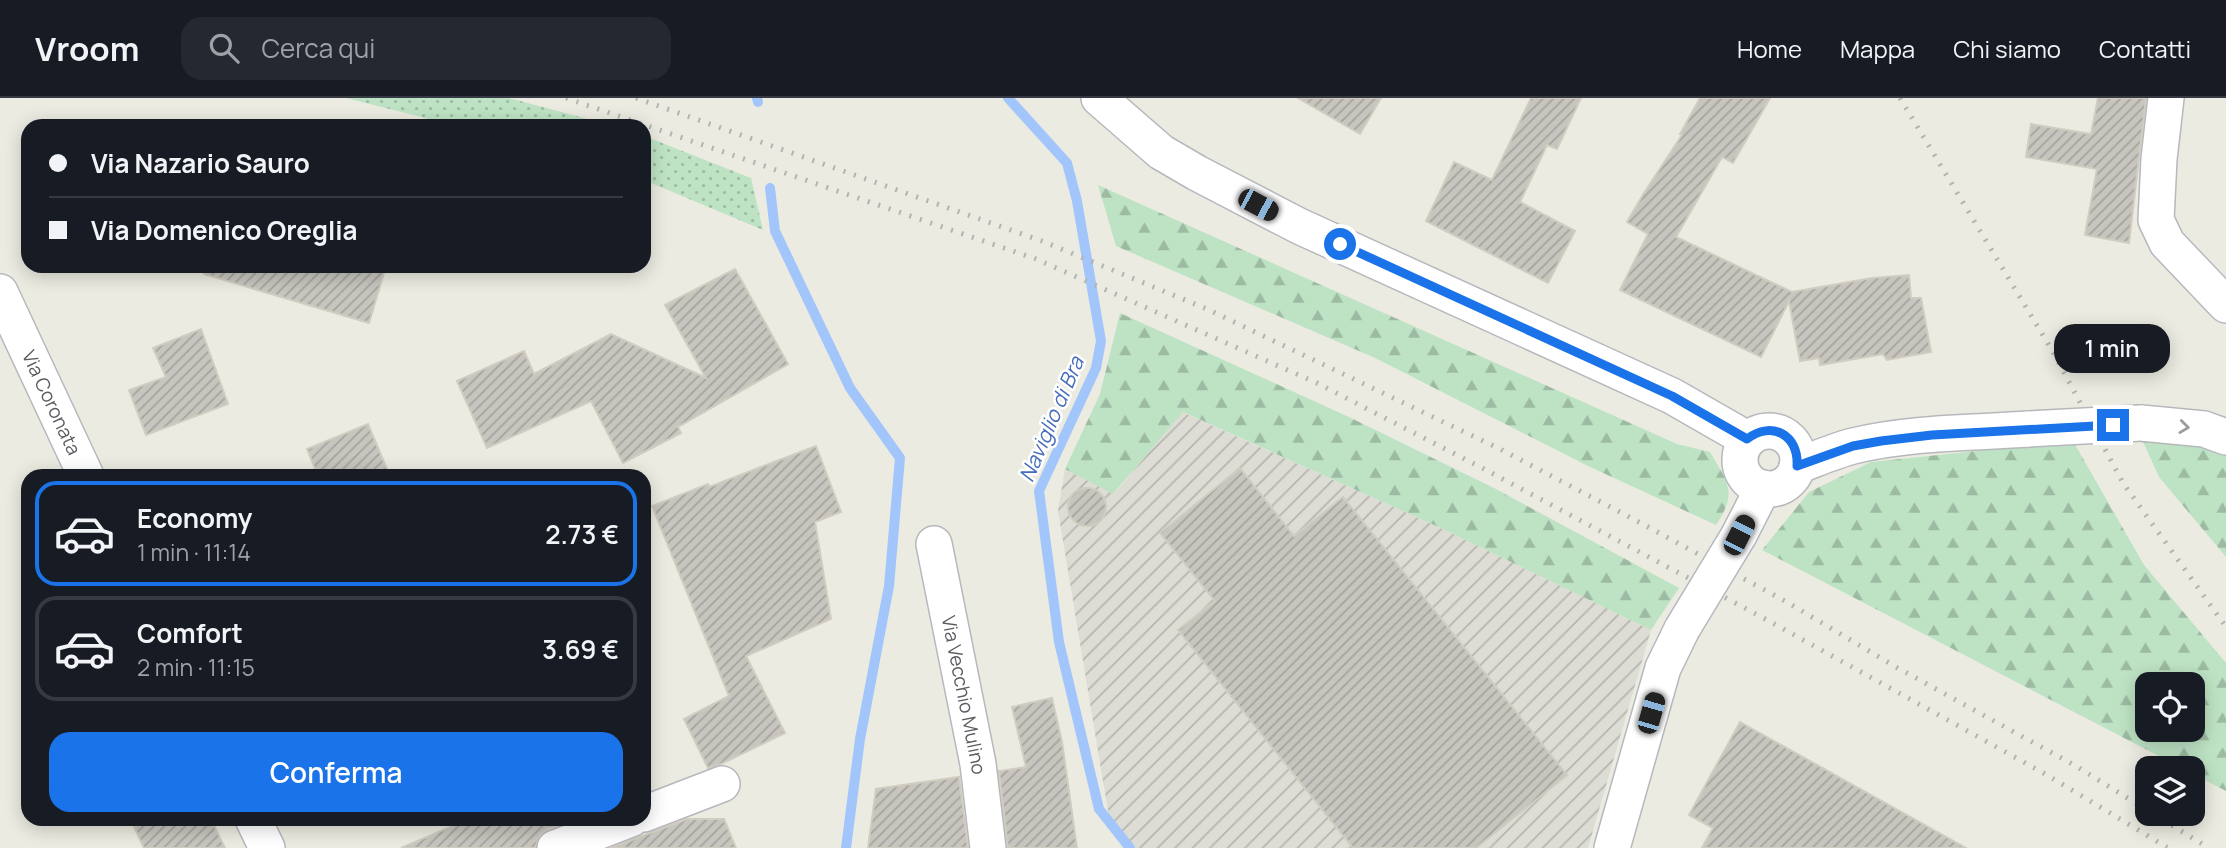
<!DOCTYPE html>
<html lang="it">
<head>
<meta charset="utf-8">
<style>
  :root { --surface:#171b24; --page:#242831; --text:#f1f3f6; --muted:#9ea1a6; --line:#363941; --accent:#1a73e8 }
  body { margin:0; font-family:Manrope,sans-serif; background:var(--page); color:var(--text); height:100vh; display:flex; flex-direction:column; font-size:26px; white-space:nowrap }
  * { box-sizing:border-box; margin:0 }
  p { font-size:23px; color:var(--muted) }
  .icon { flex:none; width:38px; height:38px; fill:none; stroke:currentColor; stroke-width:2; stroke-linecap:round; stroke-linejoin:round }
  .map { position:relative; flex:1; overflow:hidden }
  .drawer { position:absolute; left:21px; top:371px; width:630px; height:357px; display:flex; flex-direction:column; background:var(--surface); border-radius:21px; box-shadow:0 4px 18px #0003 }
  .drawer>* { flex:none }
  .banner { position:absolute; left:21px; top:21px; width:630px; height:154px; border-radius:21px; box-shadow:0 4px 18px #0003; display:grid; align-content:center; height:154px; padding:0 28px; background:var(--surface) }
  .fabs { position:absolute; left:2135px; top:574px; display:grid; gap:14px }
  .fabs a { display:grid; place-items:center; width:70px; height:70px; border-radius:14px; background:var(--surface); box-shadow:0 4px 18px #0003; font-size:35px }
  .end { position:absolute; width:32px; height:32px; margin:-16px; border:9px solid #1a73e8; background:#fff; box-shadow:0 0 0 4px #fff }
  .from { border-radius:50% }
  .bubble { position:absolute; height:49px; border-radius:21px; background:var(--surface); box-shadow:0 4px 18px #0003; font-size:23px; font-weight:600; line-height:49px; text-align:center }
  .car { position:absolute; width:21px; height:42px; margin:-21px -10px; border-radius:9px; box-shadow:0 0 5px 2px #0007; background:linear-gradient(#222 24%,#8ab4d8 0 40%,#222 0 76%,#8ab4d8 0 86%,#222 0) }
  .banner b { display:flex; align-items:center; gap:24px; height:66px; font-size:26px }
  .banner b+b { border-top:2px solid var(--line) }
  .banner i { width:18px; height:18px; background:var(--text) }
  ul { padding:12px 0 0; list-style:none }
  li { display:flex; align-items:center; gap:21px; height:105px; margin:0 14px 10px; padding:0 14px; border:4px solid var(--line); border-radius:21px }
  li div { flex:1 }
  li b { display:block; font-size:26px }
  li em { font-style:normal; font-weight:600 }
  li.active { border-color:var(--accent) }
  li>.icon { width:63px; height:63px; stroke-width:1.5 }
  .button { display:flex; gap:14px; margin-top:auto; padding:14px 28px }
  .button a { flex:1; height:80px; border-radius:21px; background:var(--accent); color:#fff; font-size:28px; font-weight:600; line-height:80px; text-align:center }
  header { display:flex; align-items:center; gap:42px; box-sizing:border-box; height:98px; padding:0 35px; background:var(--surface); border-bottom:2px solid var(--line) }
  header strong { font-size:33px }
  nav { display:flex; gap:38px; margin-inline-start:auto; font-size:24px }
  .search { width:490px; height:63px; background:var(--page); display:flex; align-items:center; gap:18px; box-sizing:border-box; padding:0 24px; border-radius:21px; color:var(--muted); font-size:26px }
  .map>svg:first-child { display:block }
</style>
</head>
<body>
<header>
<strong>Vroom</strong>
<div class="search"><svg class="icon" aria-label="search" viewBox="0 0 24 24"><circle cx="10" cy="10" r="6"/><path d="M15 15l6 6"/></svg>Cerca qui</div>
<nav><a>Home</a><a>Mappa</a><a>Chi siamo</a><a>Contatti</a></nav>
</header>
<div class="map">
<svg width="2226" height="750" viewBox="0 0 2226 750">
  <defs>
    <pattern id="industrial-furrows" width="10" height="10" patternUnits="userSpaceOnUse" patternTransform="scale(1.75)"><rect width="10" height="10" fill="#dddcd5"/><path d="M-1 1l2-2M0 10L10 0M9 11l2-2" fill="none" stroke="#b6b6b0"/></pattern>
    <pattern id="green-dots" width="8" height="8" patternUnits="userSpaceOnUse" patternTransform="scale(1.75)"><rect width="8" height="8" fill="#bee3c4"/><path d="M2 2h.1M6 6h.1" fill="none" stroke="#9dbba3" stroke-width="1.8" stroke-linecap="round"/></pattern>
    <pattern id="forest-firs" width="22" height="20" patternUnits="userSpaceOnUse" patternTransform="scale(1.75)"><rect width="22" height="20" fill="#bee3c4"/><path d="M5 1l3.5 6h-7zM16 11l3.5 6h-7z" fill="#9dbba3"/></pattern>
    <pattern id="building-hatch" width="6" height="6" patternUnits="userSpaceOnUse" patternTransform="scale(1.75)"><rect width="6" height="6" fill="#c7c5be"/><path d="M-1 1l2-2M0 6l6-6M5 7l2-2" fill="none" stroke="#a5a39e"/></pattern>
  </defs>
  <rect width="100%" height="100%" fill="#ecebe1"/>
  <!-- industrial -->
  <path fill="url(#industrial-furrows)" d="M1182 314 1445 432 1651 532 1588 750H1131L1110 725 1058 413 1065 371 1114 396Z"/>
  <!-- green -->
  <path fill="url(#green-dots)" d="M346 0H509L614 28H457Z
    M644 38 751 80 763 132 644 82Z"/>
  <!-- forest -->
  <path fill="url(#forest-firs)" fill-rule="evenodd" d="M1098 87 1677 346 1710 354C1728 385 1738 394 1716 427L1588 368 1375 260 1116 148Z
    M1120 215 1349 319 1494 390 1679 490 1651 532 1445 432 1183 314 1113 396 1065 371 1100 296Z
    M2140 337 2226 349V459L2159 379Z
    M2073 343 2144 467 2226 565V693L2193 676V670H2182L1762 452 1809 394 1871 364ZM2147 586H2193V632H2147Z"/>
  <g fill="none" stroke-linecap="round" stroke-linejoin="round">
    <!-- stream -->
    <path stroke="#a2c6fb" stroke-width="10" d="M757 0 758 4
      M1008 0 1067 65 1077 103 1101 243 1096 270 1039 393 1059 544 1099 711 1130 750
      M770 90 775 133 850 290 900 360 889 488 860 641 846 750"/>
  </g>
  <!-- building -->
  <path fill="url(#building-hatch)" stroke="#d0cdc0" stroke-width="2" d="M1298 0H1381L1360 36Z
    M1531 0H1581L1557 51 1547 47 1520 104 1575 133 1548 185 1426 123 1454 64 1492 82Z
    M1700 0H1770L1733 65 1722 59 1676 139 1792 194 1872 180 1909 177 1911 200H1921L1931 254 1887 262 1883 256 1820 267 1819 260 1800 263 1789 203 1761 259 1620 192 1648 136 1627 124 1644 95 1682 37 1680 36Z
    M2098 0H2146L2129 145 2085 137 2097 71 2026 59 2031 26 2091 36Z
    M205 168H386L369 225 204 176Z
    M735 171 788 266 678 329 681 335 623 365 591 303 487 350 457 283 524 253 534 276 611 236 706 280 665 207Z
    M201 231 228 306 146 337 129 292 166 279 153 250Z
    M368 326 390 378H318L307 351Z
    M816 348 841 414 815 424 831 521 746 558 785 635 721 666 708 670 684 621 729 598 652 408 708 386 709 389Z
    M1240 370 1294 438 1343 399 1567 677 1476 750H1353L1178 532 1215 503 1160 435Z
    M1068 409a19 19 0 1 1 38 0a19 19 0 1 1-38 0Z
    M1052 600 1062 644 1077 750H1008L999 673 1026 669 1012 609Z
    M1740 624 1966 750H1702L1713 730 1689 717Z
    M959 679 968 750H868L876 691Z
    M150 721H211L225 750H144L134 729Z
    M469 721H575L548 731 540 737 535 750H401Z
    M687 721H724L736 750H611Z"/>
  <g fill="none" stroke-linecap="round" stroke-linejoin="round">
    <!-- minor casing -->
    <g stroke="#b7b8bd" stroke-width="38">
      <g id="minor">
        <path d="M1099 0 1161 54 1197 75 1299 128 1672 298 1747 341"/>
        <path d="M2166 0 2159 61 2156 122 2167 145 2226 207"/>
        <path id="s1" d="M0 194 86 378"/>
        <path d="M2141 325 2204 331 2226 339"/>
        <circle cx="1769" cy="362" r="29"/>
        <path d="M1797 368C1816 361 1834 353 1853 348 1910 334 1971 335 2029 331"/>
        <path d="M1739 437 1763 390"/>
        <path id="s2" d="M934 446 978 666 988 750"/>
        <path d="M644 716 722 686"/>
        <path d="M253 721 267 750"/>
        <path d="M555 750 631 721"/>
        <path d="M1612 750 1663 570 1682 531"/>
      </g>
    </g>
    <!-- minor -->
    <use href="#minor" stroke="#fff" stroke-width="35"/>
    <!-- rail -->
    <path stroke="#b2b3b3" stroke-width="5" stroke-dasharray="2 9" stroke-linecap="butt" d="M566 0 1036 161 1317 285 1484 371 1769 523 2047 677 2168 750
      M636 0 1042 143 1207 211 1500 351 1637 423 1785 503 1896 569 2074 667 2147 712
      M1900 0 2053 254 2123 385 2226 529
      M2153 716 2209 750"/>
    <!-- minor-bridge casing -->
    <g stroke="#b7b8bd" stroke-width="38" stroke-linecap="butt">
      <path id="minor-bridge" d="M2029 331 2141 325
        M1682 531 1739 437"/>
    </g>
    <!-- minor-bridge -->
    <use href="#minor-bridge" stroke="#fff" stroke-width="35"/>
  </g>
  <!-- one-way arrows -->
  <defs><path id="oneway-chevron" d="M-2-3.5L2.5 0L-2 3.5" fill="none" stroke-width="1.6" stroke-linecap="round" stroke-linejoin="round" transform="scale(1.75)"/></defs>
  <use stroke="#9c9da0" href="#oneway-chevron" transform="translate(2184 329) rotate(7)"/>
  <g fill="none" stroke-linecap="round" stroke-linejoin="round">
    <!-- route -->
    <path stroke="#1a73e8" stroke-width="9" d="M1340 146 1672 298 1747 341C1772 322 1799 337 1797 368L1853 348 1881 343 1932 337 2113 327"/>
  </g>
  <g text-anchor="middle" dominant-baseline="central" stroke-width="5" stroke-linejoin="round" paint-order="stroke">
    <!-- street labels -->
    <g font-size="19" fill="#5a5c61" stroke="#fff">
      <text stroke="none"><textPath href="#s1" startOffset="122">Via Coronata</textPath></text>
      <text stroke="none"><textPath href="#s2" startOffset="154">Via Vecchio Mulino</textPath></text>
    </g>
    <!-- water labels -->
    <g font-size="21" font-style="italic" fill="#476dbc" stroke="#fff">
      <text transform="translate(1051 321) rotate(-67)">Naviglio di Bra</text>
    </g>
  </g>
</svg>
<div class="fabs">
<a><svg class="icon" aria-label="locate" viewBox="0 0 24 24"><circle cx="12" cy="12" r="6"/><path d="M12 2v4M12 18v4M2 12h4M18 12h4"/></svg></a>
<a><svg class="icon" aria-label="layers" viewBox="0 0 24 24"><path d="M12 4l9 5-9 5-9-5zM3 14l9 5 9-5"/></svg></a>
</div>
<i class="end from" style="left:1340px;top:146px"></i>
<i class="end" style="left:2113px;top:327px"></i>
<div class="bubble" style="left:2054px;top:226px;width:116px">1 min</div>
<i class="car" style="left:1258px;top:107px;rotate:118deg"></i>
<i class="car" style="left:1739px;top:437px;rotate:27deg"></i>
<i class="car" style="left:1651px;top:615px;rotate:16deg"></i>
<div class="banner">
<b><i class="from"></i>Via Nazario Sauro</b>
<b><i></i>Via Domenico Oreglia</b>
</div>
<section class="drawer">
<ul>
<li class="active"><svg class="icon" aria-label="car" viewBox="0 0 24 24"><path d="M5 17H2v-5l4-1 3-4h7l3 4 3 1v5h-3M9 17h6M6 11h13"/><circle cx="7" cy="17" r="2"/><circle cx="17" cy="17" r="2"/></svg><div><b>Economy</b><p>1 min · 11:14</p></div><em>2.73 €</em></li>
<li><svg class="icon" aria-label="car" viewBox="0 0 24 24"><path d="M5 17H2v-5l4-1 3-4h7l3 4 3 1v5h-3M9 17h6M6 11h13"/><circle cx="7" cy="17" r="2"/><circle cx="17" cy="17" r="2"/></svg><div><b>Comfort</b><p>2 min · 11:15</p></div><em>3.69 €</em></li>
</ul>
<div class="button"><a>Conferma</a></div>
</section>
</div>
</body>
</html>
